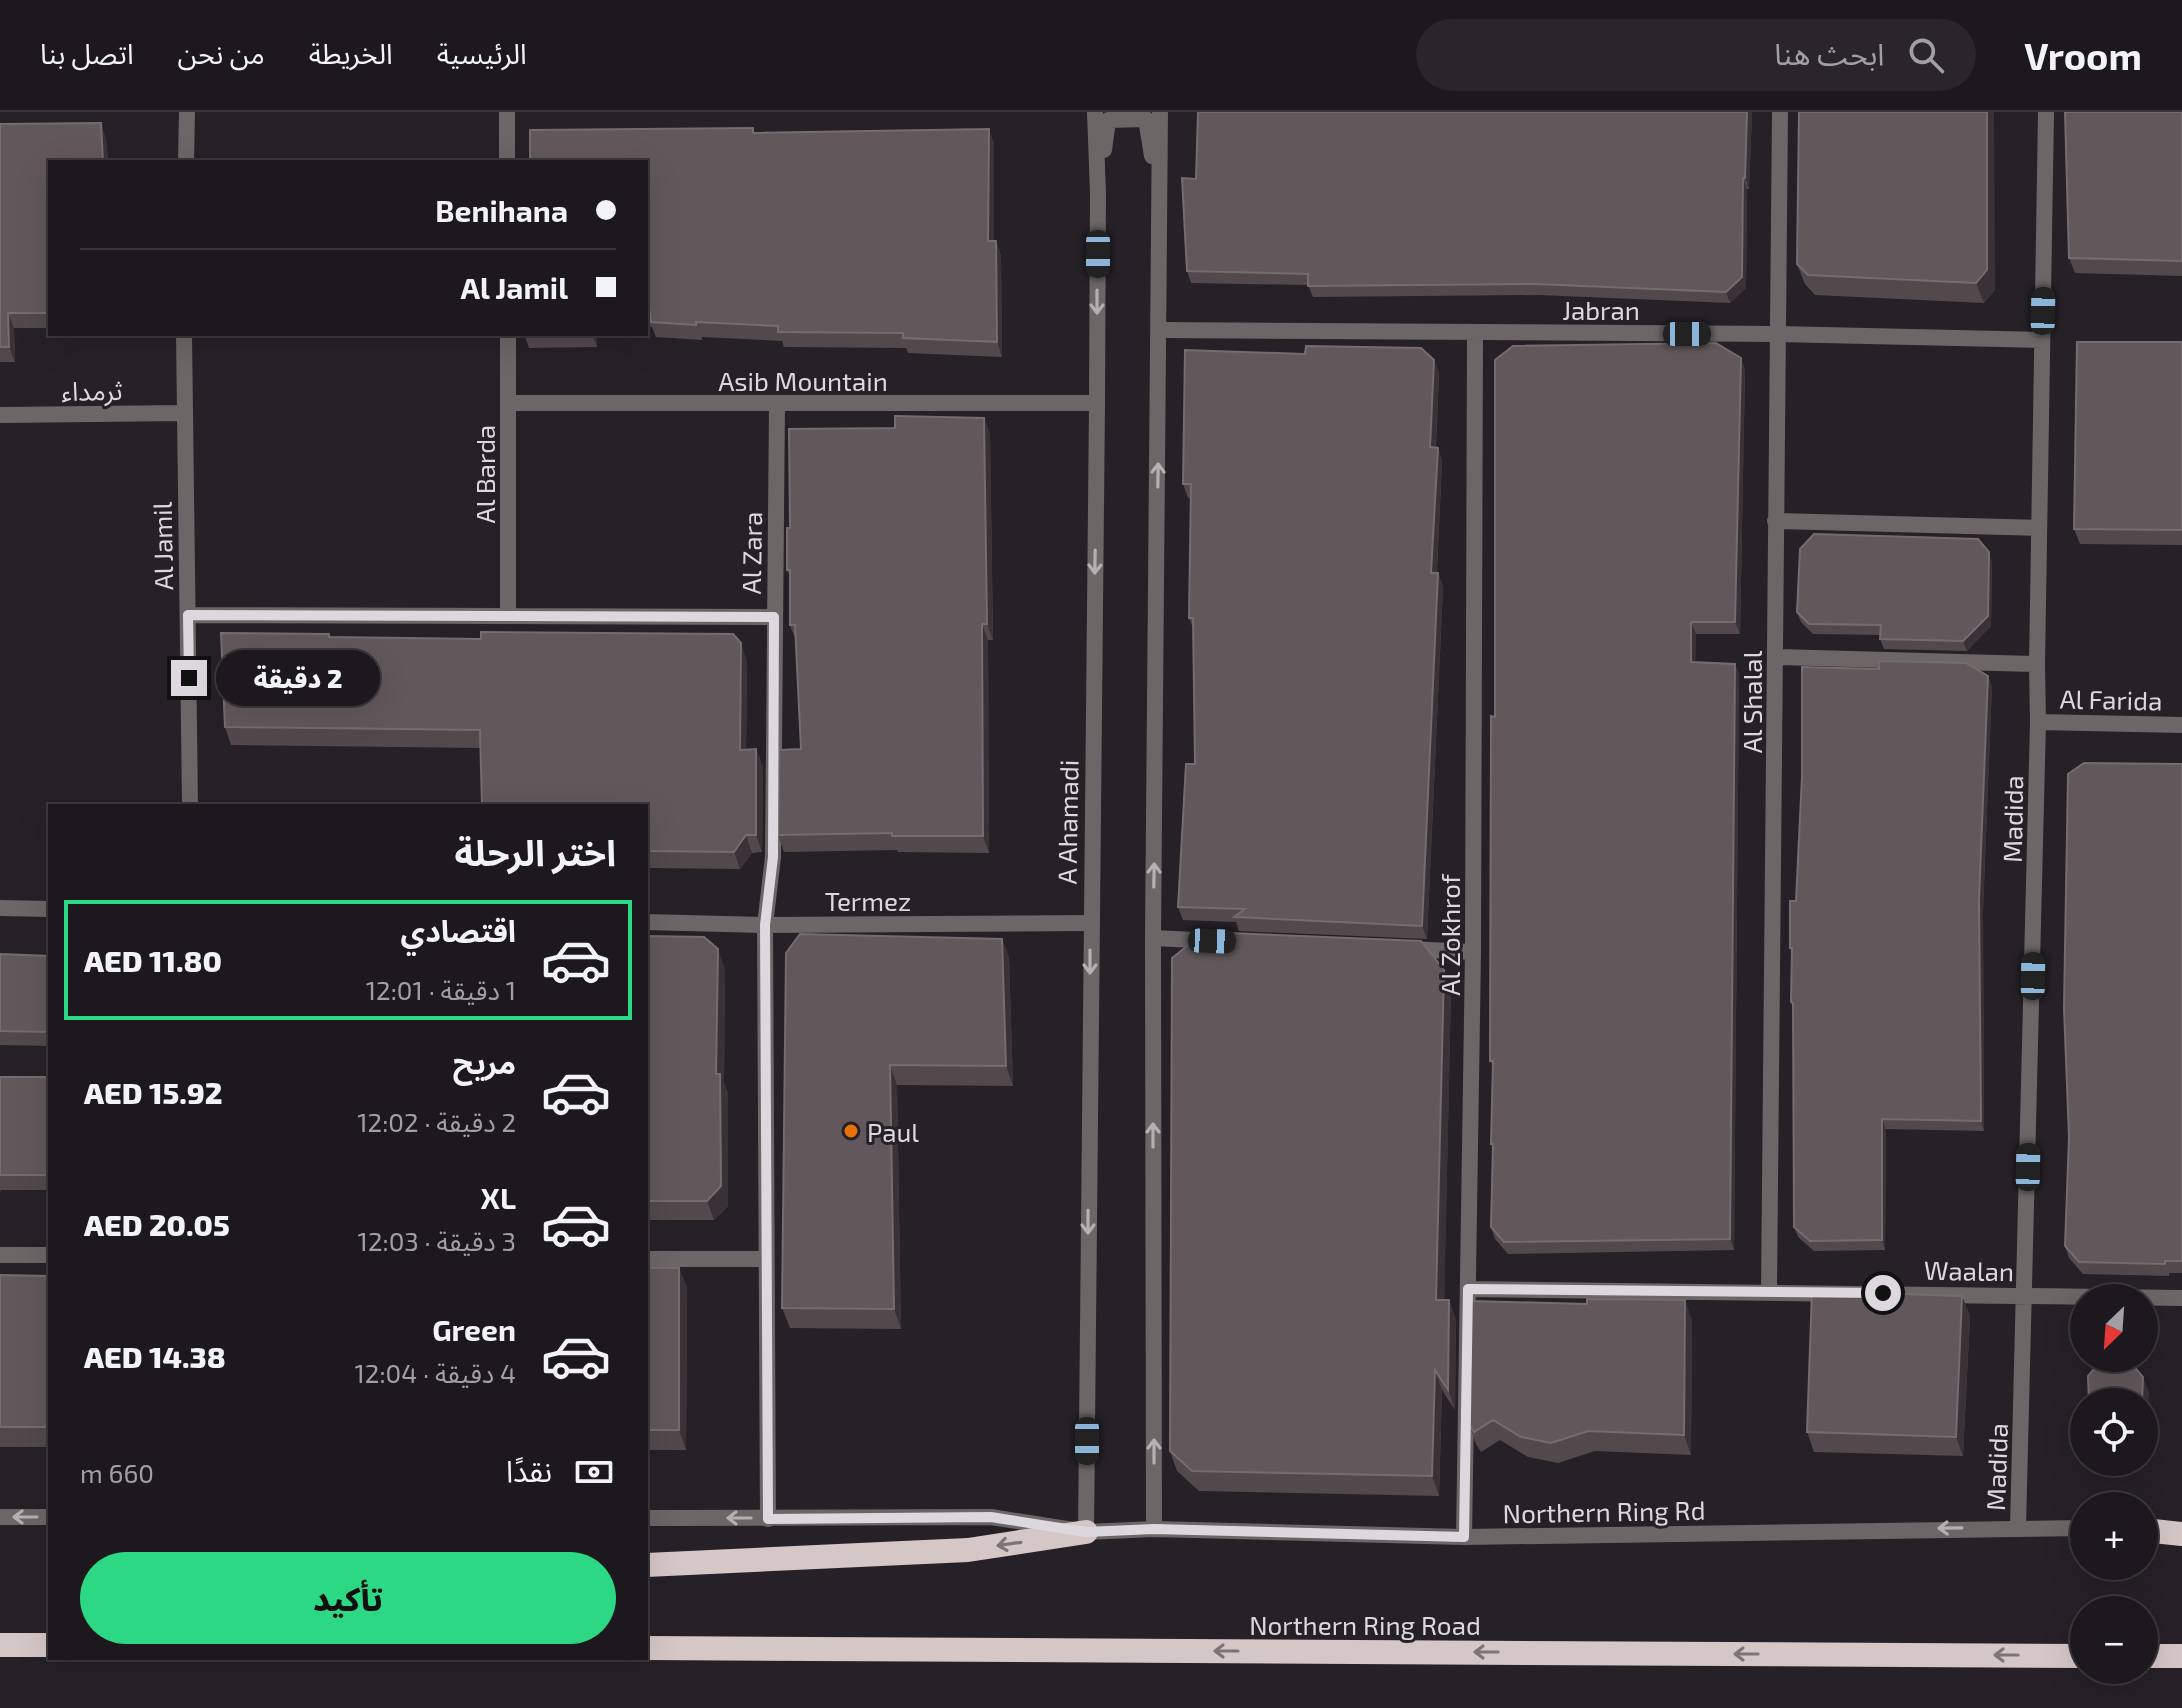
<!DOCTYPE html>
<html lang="ar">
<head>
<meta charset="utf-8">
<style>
  :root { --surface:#1c181d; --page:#29252a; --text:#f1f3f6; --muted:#a0a0a4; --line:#3a373b; --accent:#2cd884 }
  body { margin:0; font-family:"Exo 2","Noto Sans Arabic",sans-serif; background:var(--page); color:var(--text); direction:rtl; height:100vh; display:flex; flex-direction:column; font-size:30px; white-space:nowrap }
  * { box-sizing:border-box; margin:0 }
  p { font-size:26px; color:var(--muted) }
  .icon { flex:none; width:44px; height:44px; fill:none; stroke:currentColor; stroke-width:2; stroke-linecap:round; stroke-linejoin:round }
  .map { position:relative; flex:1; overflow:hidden; direction:ltr }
  .side { position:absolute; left:48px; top:692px; width:600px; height:856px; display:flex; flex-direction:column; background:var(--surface); border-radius:0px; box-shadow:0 8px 32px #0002,0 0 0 2px var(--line); direction:rtl }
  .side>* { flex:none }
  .hud { position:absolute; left:48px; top:48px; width:600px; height:176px; border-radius:0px; box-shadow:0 8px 32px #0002,0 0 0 2px var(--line); direction:rtl; display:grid; align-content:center; height:176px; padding:0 32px; background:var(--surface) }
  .needle { width:52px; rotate:205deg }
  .controls { position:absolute; left:2070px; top:1172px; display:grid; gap:16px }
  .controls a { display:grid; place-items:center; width:88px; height:88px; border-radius:50%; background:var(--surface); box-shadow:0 8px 32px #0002,0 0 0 2px var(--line); font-size:40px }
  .end { position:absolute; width:36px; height:36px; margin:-18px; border:10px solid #dcd8dd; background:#111; box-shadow:0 0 0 4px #111 }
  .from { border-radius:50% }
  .bubble { position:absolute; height:56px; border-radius:28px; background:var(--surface); box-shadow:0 8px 32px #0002,0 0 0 2px var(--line); font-size:26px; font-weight:800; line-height:56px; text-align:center; direction:rtl }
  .car { position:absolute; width:24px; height:48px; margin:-24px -12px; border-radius:10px; box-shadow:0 0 6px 2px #0007; background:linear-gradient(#222 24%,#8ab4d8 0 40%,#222 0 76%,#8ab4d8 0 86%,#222 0) }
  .hud b { display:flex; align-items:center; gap:28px; height:76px; font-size:30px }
  .hud b+b { border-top:2px solid var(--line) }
  .hud i { width:20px; height:20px; background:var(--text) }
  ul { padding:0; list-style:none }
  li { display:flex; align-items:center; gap:24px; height:120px; margin:0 16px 12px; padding:0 16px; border:4px solid transparent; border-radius:0px }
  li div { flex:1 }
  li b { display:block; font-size:30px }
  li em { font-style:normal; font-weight:800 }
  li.current { border-color:var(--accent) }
  li>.icon { width:72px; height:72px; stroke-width:1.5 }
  h2 { padding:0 32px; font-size:36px; line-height:96px }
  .pay { display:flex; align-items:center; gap:20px; height:88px; padding:0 32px; font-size:30px }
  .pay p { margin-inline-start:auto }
  .action { display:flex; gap:16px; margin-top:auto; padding:16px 32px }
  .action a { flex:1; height:92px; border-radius:48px; background:var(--accent); color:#111; font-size:32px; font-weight:800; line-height:92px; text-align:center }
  header { display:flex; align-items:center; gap:48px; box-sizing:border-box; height:112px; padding:0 40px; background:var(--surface); border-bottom:2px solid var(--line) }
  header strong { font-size:38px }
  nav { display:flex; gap:44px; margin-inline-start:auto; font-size:28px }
  .search { width:560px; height:72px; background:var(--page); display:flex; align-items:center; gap:20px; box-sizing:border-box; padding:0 28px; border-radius:44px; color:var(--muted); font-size:30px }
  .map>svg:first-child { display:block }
</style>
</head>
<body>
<header>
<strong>Vroom</strong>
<div class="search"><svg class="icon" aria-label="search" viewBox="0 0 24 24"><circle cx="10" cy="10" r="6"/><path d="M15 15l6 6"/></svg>ابحث هنا</div>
<nav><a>الرئيسية</a><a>الخريطة</a><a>من نحن</a><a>اتصل بنا</a></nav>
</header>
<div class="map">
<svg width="2182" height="1596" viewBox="0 0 2182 1596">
  <rect width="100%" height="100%" fill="#262027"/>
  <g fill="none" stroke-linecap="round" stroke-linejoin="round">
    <!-- minor -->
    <path stroke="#6c6766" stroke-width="16" d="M507 0V50
      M186 50 187 0
      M1159 218 1778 222 2042 228
      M184 222 190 694
      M509 291H1097
      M0 303 184 301
      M1775 409 2039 416
      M188 503 774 505
      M508 503V222
      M1775 545 2037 552
      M2038 610 2182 613
      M0 796 50 797
      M646 810 765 813 1090 811
      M1153 826 1216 829
      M1407 837 1473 840
      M0 1143H50
      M646 1147H766
      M1468 1177 2182 1186
      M1769 1180 1780 0
      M768 1407 765 813 773 745 777 292
      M2018 1415 2038 610 2037 552 2046 0
      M1464 1425 1473 840 1475 220"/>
    <!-- tertiary -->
    <path stroke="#6c6766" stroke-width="16" d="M1104 38 1108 8 1146 7 1152 44
      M0 1405H50
      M646 1406 991 1405 1086 1420 1154 1417 1464 1425 2084 1416
      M1154 1417 1153 826 1160 0
      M1086 1420 1097 291 1098 82 1095 0"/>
    <!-- motorway -->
    <path stroke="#d5c7c6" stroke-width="24" d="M2144 1418 2182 1422
      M646 1453 968 1438 1086 1420
      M0 1533H50
      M646 1536 2084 1544
      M2144 1544H2182"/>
  </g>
  <!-- wall -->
  <path fill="#53494d" d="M1752 0 1749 77H1747L1746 176 1730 191 1539 183 1313 185 1308 173 1191 171 1187 159 1196 67Z
    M1799 0 1995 178 1984 191 1815 183 1805 172 1797 152Z
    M2182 0V164L2075 161 2069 146Z
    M0 12 106 26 108 50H50V216H14L15 250H0Z
    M753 16 755 21 989 17 994 32V129H996L1001 144 1002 245 908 241 906 236 784 235 782 229 702 225V228L656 225 652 215H646V50Z
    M524 222H597V235L529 236Z
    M2182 230V433L2080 432 2074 417Z
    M1741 246 1745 258 1740 522H1696L1695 550 1735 552 1739 563 1734 1138 1508 1142 1495 1127 1491 1115 1493 1038 1491 1032 1493 954 1490 949 1495 605Z
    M1434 248 1439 261 1436 336H1438L1442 349 1437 461H1438L1443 475 1427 827 1239 819 1236 810 1183 808 1178 795 1195 652 1193 516 1189 506 1191 386H1188L1183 372Z
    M984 306 990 322 993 528H988L989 741 898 740 897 738 784 740 778 723 801 637 796 529 790 513V465L787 458 790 416 895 316Z
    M1992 450 1991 514 1967 539 1884 537 1880 527 1881 523 1813 522 1801 510 1797 500Z
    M329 522 330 525 747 549 746 638 756 637 763 655 762 740 752 741 740 757 646 756V694L480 636 231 633 225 615Z
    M1988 564 1992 575 1983 798 1984 1019 1886 1017 1885 1138 1814 1139 1798 1125 1794 1115 1793 896 1791 890 1792 842 1790 836 1796 789Z
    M2182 652V1161H2169V1164L2083 1162 2069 1146 2065 1134 2069 1025Z
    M646 824 725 857 724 971 728 981V1094L714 1108H646Z
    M1002 827 1009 846 1013 974 897 973 901 1217 790 1216 782 1196 786 841Z
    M0 842 50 844V934L0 933Z
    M1444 858 1451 878 1444 1188H1449L1456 1208 1455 1298 1442 1278 1439 1384 1199 1379 1177 1359 1170 1339Z
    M0 965H50V1078H1L0 1080Z
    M646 1156H679L687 1176 686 1338H646Z
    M0 1163 50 1164V1335H0Z
    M1962 1184 1970 1204 1963 1344 1814 1340 1807 1320Z
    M1692 1208 1691 1343 1595 1339 1558 1351 1528 1345 1500 1328 1481 1340 1476 1332 1469 1312Z"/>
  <!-- shaded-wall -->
  <path fill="#3b3237" d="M1747 0H1752L1749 77 1745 66Z
    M1987 0H1994L1995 178 1984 191 1976 171Z
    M101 11 106 26 108 50H103Z
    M989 17 994 32V144L988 129Z
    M1743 66 1747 77 1746 176 1730 191 1726 180Z
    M996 129 1001 144 1002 245 997 230Z
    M8 201 14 216 15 250 9 235Z
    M592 222H597V235Z
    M1741 246 1745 258 1740 522 1735 510Z
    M1434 248 1439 261 1435 349 1430 335Z
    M984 306 990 322 993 528 987 512Z
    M1438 336 1442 349 1436 474 1431 461Z
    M1989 440 1992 450 1991 514 1967 539 1963 529Z
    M1438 461 1443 475 1427 827 1422 814Z
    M1691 510 1696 522 1695 562 1691 550Z
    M982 512 988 528 989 741 983 724Z
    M741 531 747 549 746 655 740 638Z
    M1735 552 1739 563 1734 1138 1730 1127Z
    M1988 564 1992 575 1983 798 1984 1019 1981 1009 1979 787Z
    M756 637 763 655 762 740 756 723Z
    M746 723 752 741 740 757 734 740Z
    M1002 827 1009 846 1013 974 1006 954Z
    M718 837 725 857 724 971 728 981V1094L714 1108 707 1089 716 962Z
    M1444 858 1451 878 1444 1208 1436 1188Z
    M890 953 897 973 901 1217 894 1197Z
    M1882 1007 1886 1017 1885 1138 1882 1128Z
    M679 1156 687 1176 686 1338 679 1318Z
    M1962 1184 1970 1204 1963 1344 1956 1325Z
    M1449 1188 1456 1208 1455 1298 1448 1278Z
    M1685 1188 1692 1208 1691 1343 1684 1323Z
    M1435 1258 1442 1278 1439 1384 1432 1364Z
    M2143 1265 2149 1280 2146 1345 2144 1339V1290H2142Z"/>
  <!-- building -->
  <path fill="#62585c" stroke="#756c70" stroke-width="2" d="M1198 0H1747L1745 66H1743L1742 165 1726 180 1535 172 1308 174V162L1187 159 1182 66 1196 67Z
    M1799 0H1987V158L1976 171 1808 163 1797 152Z
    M2065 0H2182V149L2069 146Z
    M101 11 103 50H50V201H8L9 235H0V12Z
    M753 16V21L989 17 988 129H996L997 230 903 226V221L778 220V214L696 210V213L651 210 650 200H646V50H530V18Z
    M2077 230H2182V418L2074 417Z
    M1716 231 1741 246 1735 510H1691V550L1735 552 1730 1127 1504 1130 1491 1115 1493 1032H1491L1493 949H1490L1491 604 1495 605V248L1513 234Z
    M1306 234 1421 236 1434 248 1430 335 1438 336 1431 461H1438L1422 814 1234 805 1245 797 1178 795 1186 652H1195L1193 506H1189L1191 372H1183L1185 238 1305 242Z
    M895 304 984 306 987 512H982L983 724H892V721L778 723 779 638 801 637 795 513H790V458H787V416H790L789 317 895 316Z
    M1814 422 1978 427 1989 440 1988 504 1963 529 1880 527 1881 513 1809 512 1797 500 1800 437Z
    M481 520 733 522 741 531 740 638 756 637V723H746L734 740 646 739V694H482L480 618 225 615 221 521 329 522V525L481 527Z
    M1879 549 1966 551 1988 564 1979 787 1981 1009 1882 1007V1128L1810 1129 1794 1115 1793 891 1791 890 1792 836H1790V789H1796L1802 664V555L1879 557Z
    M2084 651 2182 652V1149H2165V1152L2079 1150 2065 1134 2069 1025 2064 896 2068 662Z
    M1205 820 1421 829 1444 858 1436 1188H1449L1448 1278 1435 1258 1432 1364 1192 1359 1170 1339 1172 846Z
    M800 822 1002 827 1006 954 890 953 894 1197 782 1196 786 841Z
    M646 824 704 825 718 837 716 962H720L721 1074 707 1089H646Z
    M0 842 50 844V920L0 919Z
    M0 965H50V1063H0Z
    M646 1156H679V1318H646Z
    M0 1163 50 1164V1315H0Z
    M1812 1179 1962 1184 1956 1325 1807 1320Z
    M1587 1187 1685 1188 1684 1323 1588 1319 1551 1331 1521 1325 1493 1308 1474 1320 1469 1312 1471 1189 1587 1192Z
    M2099 1251 2132 1252 2143 1265 2142 1290H2089L2088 1264Z"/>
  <!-- one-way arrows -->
  <defs><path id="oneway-shaft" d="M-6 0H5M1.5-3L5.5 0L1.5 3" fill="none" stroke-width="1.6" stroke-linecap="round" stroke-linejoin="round" transform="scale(2)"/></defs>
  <g stroke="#b5b0b3">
    <use href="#oneway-shaft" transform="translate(1097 190) rotate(90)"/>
    <use href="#oneway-shaft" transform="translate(1158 363) rotate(-89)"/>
    <use href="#oneway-shaft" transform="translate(1095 450) rotate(91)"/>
    <use href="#oneway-shaft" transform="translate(1154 763) rotate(-89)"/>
    <use href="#oneway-shaft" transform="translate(1090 850) rotate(90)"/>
    <use href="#oneway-shaft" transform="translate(1153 1023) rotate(-90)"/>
    <use href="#oneway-shaft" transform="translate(1088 1110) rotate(90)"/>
    <use href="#oneway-shaft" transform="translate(1154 1339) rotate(-90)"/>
    <use href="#oneway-shaft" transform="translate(25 1405) rotate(-180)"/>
    <use href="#oneway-shaft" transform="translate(739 1406) rotate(-180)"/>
    <use href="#oneway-shaft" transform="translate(1950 1416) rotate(179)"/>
  </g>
  <g stroke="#7e7476">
    <use href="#oneway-shaft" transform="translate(1009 1432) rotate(172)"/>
    <use href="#oneway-shaft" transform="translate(1226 1539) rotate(-180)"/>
    <use href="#oneway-shaft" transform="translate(1486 1540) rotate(-180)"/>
    <use href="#oneway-shaft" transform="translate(1746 1542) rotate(-180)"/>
    <use href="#oneway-shaft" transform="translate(2006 1543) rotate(-180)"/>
  </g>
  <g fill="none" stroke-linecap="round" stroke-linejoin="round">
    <!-- route -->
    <path stroke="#dcd8dd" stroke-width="10" d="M189 566 188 503 774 505 773 745 765 813 768 1407 991 1405 1086 1420 1154 1417 1464 1425 1468 1177 1883 1181"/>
  </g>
  <!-- markers -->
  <circle fill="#e8710a" stroke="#262027" stroke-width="3" cx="851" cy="1019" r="8"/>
  <g text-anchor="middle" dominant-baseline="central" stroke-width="6" stroke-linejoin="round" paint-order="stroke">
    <!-- street labels -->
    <g font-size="26" fill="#dcd8dd" stroke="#262027">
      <text x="1601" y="197">Jabran</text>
      <text x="803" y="268">Asib Mountain</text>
      <text transform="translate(92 278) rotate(-1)">ثرمداء</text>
      <text transform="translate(484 362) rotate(-90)">Al Barda</text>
      <text transform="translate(162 434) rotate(-91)">Al Jamil</text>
      <text transform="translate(751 441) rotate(-89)">Al Zara</text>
      <text transform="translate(2111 587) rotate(1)">Al Farida</text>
      <text transform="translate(1751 590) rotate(-90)">Al Shalal</text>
      <text transform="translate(2012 707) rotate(-89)">Madida</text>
      <text transform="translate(1067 710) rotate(-89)">A Ahamadi</text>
      <text x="868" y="788">Termez</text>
      <text transform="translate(1449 823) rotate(-90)">Al Zokhrof</text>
      <text transform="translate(1969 1158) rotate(1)">Waalan</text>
      <text transform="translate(1996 1355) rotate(-88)">Madida</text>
      <text transform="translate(1604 1399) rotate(-1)">Northern Ring Rd</text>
      <text x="1365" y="1512">Northern Ring Road</text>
    </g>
    <!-- poi labels -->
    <g font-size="26" fill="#dcd8dd" stroke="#262027" text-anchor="start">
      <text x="867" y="1019">Paul</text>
    </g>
  </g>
</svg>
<div class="controls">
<a><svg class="needle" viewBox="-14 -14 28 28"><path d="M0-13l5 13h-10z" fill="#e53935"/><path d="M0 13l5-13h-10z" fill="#a0a0a4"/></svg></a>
<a><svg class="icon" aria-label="locate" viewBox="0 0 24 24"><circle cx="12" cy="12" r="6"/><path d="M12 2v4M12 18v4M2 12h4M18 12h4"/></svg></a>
<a>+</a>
<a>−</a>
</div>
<i class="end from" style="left:1883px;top:1181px"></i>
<i class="end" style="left:189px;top:566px"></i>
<div class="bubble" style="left:216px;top:538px;width:164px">2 دقيقة</div>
<i class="car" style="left:1098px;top:142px;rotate:180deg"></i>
<i class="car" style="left:2043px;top:199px;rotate:1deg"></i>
<i class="car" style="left:1687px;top:222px;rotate:90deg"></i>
<i class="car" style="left:1212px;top:829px;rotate:92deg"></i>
<i class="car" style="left:2033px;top:864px;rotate:1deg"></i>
<i class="car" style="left:2028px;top:1055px;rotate:1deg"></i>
<i class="car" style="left:1087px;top:1329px;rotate:180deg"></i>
<div class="hud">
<b><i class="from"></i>Benihana</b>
<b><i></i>Al Jamil</b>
</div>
<section class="side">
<h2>اختر الرحلة</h2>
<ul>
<li class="current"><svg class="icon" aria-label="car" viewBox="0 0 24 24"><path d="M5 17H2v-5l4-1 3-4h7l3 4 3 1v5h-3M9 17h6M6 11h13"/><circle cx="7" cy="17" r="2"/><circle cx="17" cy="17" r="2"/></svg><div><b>اقتصادي</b><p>1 دقيقة · 12:01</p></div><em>AED 11.80</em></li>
<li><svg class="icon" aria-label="car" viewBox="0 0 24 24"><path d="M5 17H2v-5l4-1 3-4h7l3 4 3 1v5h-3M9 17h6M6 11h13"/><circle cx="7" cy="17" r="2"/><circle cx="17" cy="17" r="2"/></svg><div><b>مريح</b><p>2 دقيقة · 12:02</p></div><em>AED 15.92</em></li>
<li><svg class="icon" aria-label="car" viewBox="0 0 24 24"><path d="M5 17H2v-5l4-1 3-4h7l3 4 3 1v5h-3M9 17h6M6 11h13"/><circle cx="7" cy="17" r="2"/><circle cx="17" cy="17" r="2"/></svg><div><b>XL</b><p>3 دقيقة · 12:03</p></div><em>AED 20.05</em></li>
<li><svg class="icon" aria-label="car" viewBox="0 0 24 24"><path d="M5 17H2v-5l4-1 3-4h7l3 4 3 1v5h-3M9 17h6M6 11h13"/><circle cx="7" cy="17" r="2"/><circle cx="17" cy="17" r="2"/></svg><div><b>Green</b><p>4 دقيقة · 12:04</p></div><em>AED 14.38</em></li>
</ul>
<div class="pay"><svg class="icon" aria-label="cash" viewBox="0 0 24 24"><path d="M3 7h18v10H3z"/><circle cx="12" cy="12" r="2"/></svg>نقدًا<p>660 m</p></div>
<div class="action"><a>تأكيد</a></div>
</section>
</div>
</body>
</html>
